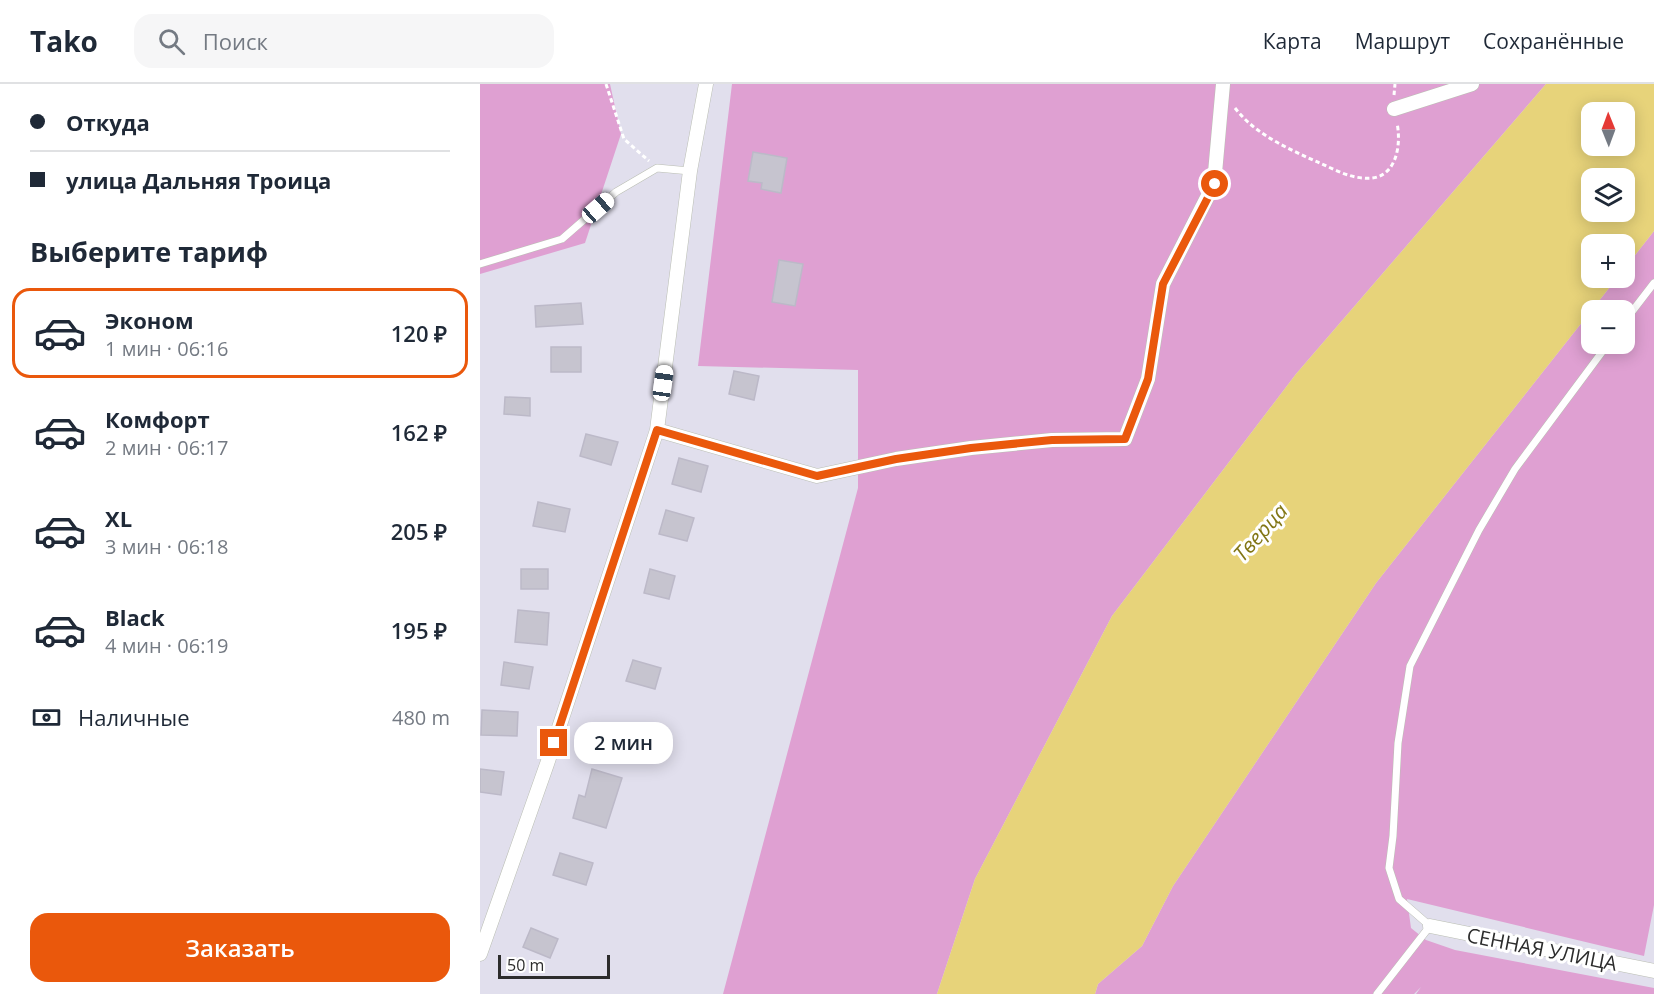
<!DOCTYPE html>
<html lang="ru">
<head>
<meta charset="utf-8">
<style>
  :root { --surface:#fff; --page:#f6f6f7; --text:#1f2937; --muted:#747a83; --line:#e0e1e3; --accent:#ea580c }
  body { margin:0; font-family:"Open Sans",sans-serif; background:var(--page); color:var(--text); height:100vh; display:flex; flex-direction:column; font-size:22px; white-space:nowrap }
  * { box-sizing:border-box; margin:0 }
  p { font-size:20px; color:var(--muted) }
  .icon { flex:none; width:33px; height:33px; fill:none; stroke:currentColor; stroke-width:2; stroke-linecap:round; stroke-linejoin:round }
  .map { position:relative; flex:1; overflow:hidden }
  .drawer { display:flex; flex-direction:column; background:var(--surface); width:480px }
  .drawer>* { flex:none }
  .guide { display:grid; align-content:center; height:132px; padding:0 30px; background:var(--surface) }
  .needle { width:39px; rotate:359deg }
  .controls { position:absolute; left:1101px; top:18px; display:grid; gap:12px }
  .controls a { display:grid; place-items:center; width:54px; height:54px; border-radius:12px; background:var(--surface); box-shadow:0 3px 15px #0003; font-size:30px }
  .scale { position:absolute; left:18px; bottom:15px; width:112px; box-sizing:border-box; padding-left:6px; border:3px solid #2c2c2c; border-top:0; font-size:16px; line-height:21px; white-space:nowrap; color:#2c2c2c; -webkit-text-stroke:4px #fff; paint-order:stroke }
  .end { position:absolute; width:27px; height:27px; margin:-14px; border:8px solid #ea580c; background:#fff; box-shadow:0 0 0 3px #fff }
  .from { border-radius:50% }
  .bubble { position:absolute; height:42px; border-radius:18px; background:var(--surface); box-shadow:0 3px 15px #0003; font-size:20px; font-weight:600; line-height:42px; text-align:center }
  .car { position:absolute; width:18px; height:36px; margin:-18px -9px; border-radius:8px; box-shadow:0 0 4px 2px #0007; background:linear-gradient(#fff 24%,#345 0 40%,#fff 0 76%,#345 0 86%,#fff 0) }
  .guide b { display:flex; align-items:center; gap:21px; height:57px; font-size:22px }
  .guide b+b { border-top:2px solid var(--line) }
  .guide i { width:15px; height:15px; background:var(--text) }
  ul { padding:0; list-style:none }
  li { display:flex; align-items:center; gap:18px; height:90px; margin:0 12px 9px; padding:0 18px; border:3px solid transparent; border-radius:18px }
  li div { flex:1 }
  li b { display:block; font-size:22px }
  li em { font-style:normal; font-weight:600 }
  li.on { border-color:var(--accent) }
  li>.icon { width:54px; height:54px; stroke-width:1.5 }
  h2 { padding:0 30px; font-size:27px; line-height:72px }
  .pay { display:flex; align-items:center; gap:15px; height:66px; padding:0 30px; font-size:22px }
  .pay p { margin-inline-start:auto }
  .action { display:flex; gap:12px; margin-top:auto; padding:12px 30px }
  .action a { flex:1; height:69px; border-radius:18px; background:var(--accent); color:#fff; font-size:24px; font-weight:600; line-height:69px; text-align:center }
  header { display:flex; align-items:center; gap:36px; box-sizing:border-box; height:84px; padding:0 30px; background:var(--surface); border-bottom:2px solid var(--line) }
  header strong { font-size:28px }
  nav { display:flex; gap:33px; margin-inline-start:auto; font-size:21px }
  .search { width:420px; height:54px; background:var(--page); display:flex; align-items:center; gap:15px; box-sizing:border-box; padding:0 21px; border-radius:18px; color:var(--muted); font-size:22px }
  main { display:flex; flex:1; min-height:0 }
  .map>svg:first-child { display:block }
</style>
</head>
<body>
<header>
<strong>Tako</strong>
<div class="search"><svg class="icon" aria-label="search" viewBox="0 0 24 24"><circle cx="10" cy="10" r="6"/><path d="M15 15l6 6"/></svg>Поиск</div>
<nav><a>Карта</a><a>Маршрут</a><a>Сохранённые</a></nav>
</header>
<main>
<section class="drawer">
<div class="guide">
<b><i class="from"></i>Откуда</b>
<b><i></i>улица Дальняя Троица</b>
</div>
<h2>Выберите тариф</h2>
<ul>
<li class="on"><svg class="icon" aria-label="car" viewBox="0 0 24 24"><path d="M5 17H2v-5l4-1 3-4h7l3 4 3 1v5h-3M9 17h6M6 11h13"/><circle cx="7" cy="17" r="2"/><circle cx="17" cy="17" r="2"/></svg><div><b>Эконом</b><p>1 мин · 06:16</p></div><em>120 ₽</em></li>
<li><svg class="icon" aria-label="car" viewBox="0 0 24 24"><path d="M5 17H2v-5l4-1 3-4h7l3 4 3 1v5h-3M9 17h6M6 11h13"/><circle cx="7" cy="17" r="2"/><circle cx="17" cy="17" r="2"/></svg><div><b>Комфорт</b><p>2 мин · 06:17</p></div><em>162 ₽</em></li>
<li><svg class="icon" aria-label="car" viewBox="0 0 24 24"><path d="M5 17H2v-5l4-1 3-4h7l3 4 3 1v5h-3M9 17h6M6 11h13"/><circle cx="7" cy="17" r="2"/><circle cx="17" cy="17" r="2"/></svg><div><b>XL</b><p>3 мин · 06:18</p></div><em>205 ₽</em></li>
<li><svg class="icon" aria-label="car" viewBox="0 0 24 24"><path d="M5 17H2v-5l4-1 3-4h7l3 4 3 1v5h-3M9 17h6M6 11h13"/><circle cx="7" cy="17" r="2"/><circle cx="17" cy="17" r="2"/></svg><div><b>Black</b><p>4 мин · 06:19</p></div><em>195 ₽</em></li>
</ul>
<div class="pay"><svg class="icon" aria-label="cash" viewBox="0 0 24 24"><path d="M3 7h18v10H3z"/><circle cx="12" cy="12" r="2"/></svg>Наличные<p>480 m</p></div>
<div class="action"><a>Заказать</a></div>
</section>
<div class="map">
<svg width="1174" height="910" viewBox="0 0 1174 910">
  <rect width="100%" height="100%" fill="#e1dfed"/>
  <!-- green -->
  <path fill="#dfa0d2" fill-rule="evenodd" d="M0 0H130L141 50 105 159 0 190Z
    M252 0H1066L816 290 632 532 495 795 457 910H243L378 404V286L218 282Z
    M1174 147V821L1164 872 927 815 931 844 946 856 975 866 1174 904V910H936L941 903 934 910H615L618 900 662 862 693 802 896 499 1137 194H1144L1145 184ZM1112 226H1144V260H1112Z"/>
  <!-- water -->
  <path fill="#e7d37a" fill-rule="evenodd" d="M1066 0H1174V147L1145 184 1144 160H1112V194H1137L896 499 693 802 662 862 618 900 615 910H457L495 795 632 532 816 290ZM1112 28H1144V62H1112ZM1112 94H1144V128H1112Z"/>
  <!-- building -->
  <path fill="#c6c4cf" stroke="#bcb9c8" stroke-width="1.5" d="M273 68 307 74 301 109 281 105 282 99 268 97Z
    M299 176 323 180 315 222 292 218Z
    M101 219 103 240 56 243 55 222Z
    M71 263H101V288H71Z
    M254 287 279 292 274 316 249 310Z
    M25 313 50 314V332L24 330Z
    M106 350 138 358 131 381 100 372Z
    M199 374 228 382 221 408 192 400Z
    M58 418 90 425 85 448 53 442Z
    M186 426 214 434 207 457 179 450Z
    M41 485H68V505H41Z
    M170 485 195 492 189 515 164 509Z
    M38 526 69 529 67 561 35 558Z
    M153 576 181 584 175 605 146 597Z
    M24 578 53 583 49 605 21 601Z
    M2 626 38 628 37 652 1 651Z
    M134 640 164 648 159 668 128 660Z
    M0 685 24 688 21 711 0 708Z
    M112 685 142 694 126 744 93 734 99 711 105 713Z
    M80 769 113 779 106 801 73 791Z
    M51 844 78 855 70 874 43 863Z"/>
  <g fill="none" stroke-linecap="round" stroke-linejoin="round">
    <!-- lane casing -->
    <g stroke="#babeb3" stroke-width="8">
      <path id="lane" d="M0 180 82 155 136 108 177 84 210 87
        M1144 238 1174 199
        M897 910 950 842 919 815 909 784 913 752 918 659 930 582 999 446 1035 385 1128 260"/>
    </g>
    <!-- street casing -->
    <g stroke="#babeb3" stroke-width="15">
      <path id="street" d="M914 25 992 0
        M177 346 337 392 416 375 491 364 572 356 645 355 668 295 683 200 734 100 743 0
        M950 842 1174 887
        M0 870 67 680 177 346 210 87 226 0"/>
    </g>
    <!-- path -->
    <path stroke="#fff" stroke-width="3" stroke-dasharray="4.5 3" stroke-linecap="butt" d="M126 0 144 55 169 77
      M914 11 915 0
      M755 24C775 50 805 63 835 77 850 83 866 93 883 94 915 98 922 64 917 39"/>
    <!-- lane -->
    <use href="#lane" stroke="#fff" stroke-width="7"/>
    <!-- street -->
    <use href="#street" stroke="#fff" stroke-width="14"/>
  </g>
  <g fill="none" stroke-linecap="round" stroke-linejoin="round">
    <!-- route -->
    <path stroke="#ea580c" stroke-width="8" d="M74 659 177 346 337 392 416 375 491 364 572 356 645 355 668 295 683 200 735 100"/>
  </g>
  <g text-anchor="middle" dominant-baseline="central" stroke-width="6" stroke-linejoin="round" paint-order="stroke">
    <!-- street labels -->
    <g font-size="20" fill="#2c2c2c" stroke="#fff">
      <text transform="translate(1062 865) rotate(11)">СЕННАЯ УЛИЦА</text>
    </g>
    <!-- water labels -->
    <g font-size="21" font-style="italic" fill="#827615" stroke="#fff">
      <text transform="translate(780 448) rotate(-48)">Тверца</text>
    </g>
  </g>
</svg>
<div class="controls">
<a><svg class="needle" viewBox="-14 -14 28 28"><path d="M0-13l5 13h-10z" fill="#e53935"/><path d="M0 13l5-13h-10z" fill="#747a83"/></svg></a>
<a><svg class="icon" aria-label="layers" viewBox="0 0 24 24"><path d="M12 4l9 5-9 5-9-5zM3 14l9 5 9-5"/></svg></a>
<a>+</a>
<a>−</a>
</div>
<div class="scale">50 m</div>
<i class="end from" style="left:735px;top:100px"></i>
<i class="end" style="left:74px;top:659px"></i>
<div class="bubble" style="left:94px;top:638px;width:99px">2 мин</div>
<i class="car" style="left:118px;top:124px;rotate:49deg"></i>
<i class="car" style="left:183px;top:299px;rotate:8deg"></i>
</div>
</main>
</body>
</html>
